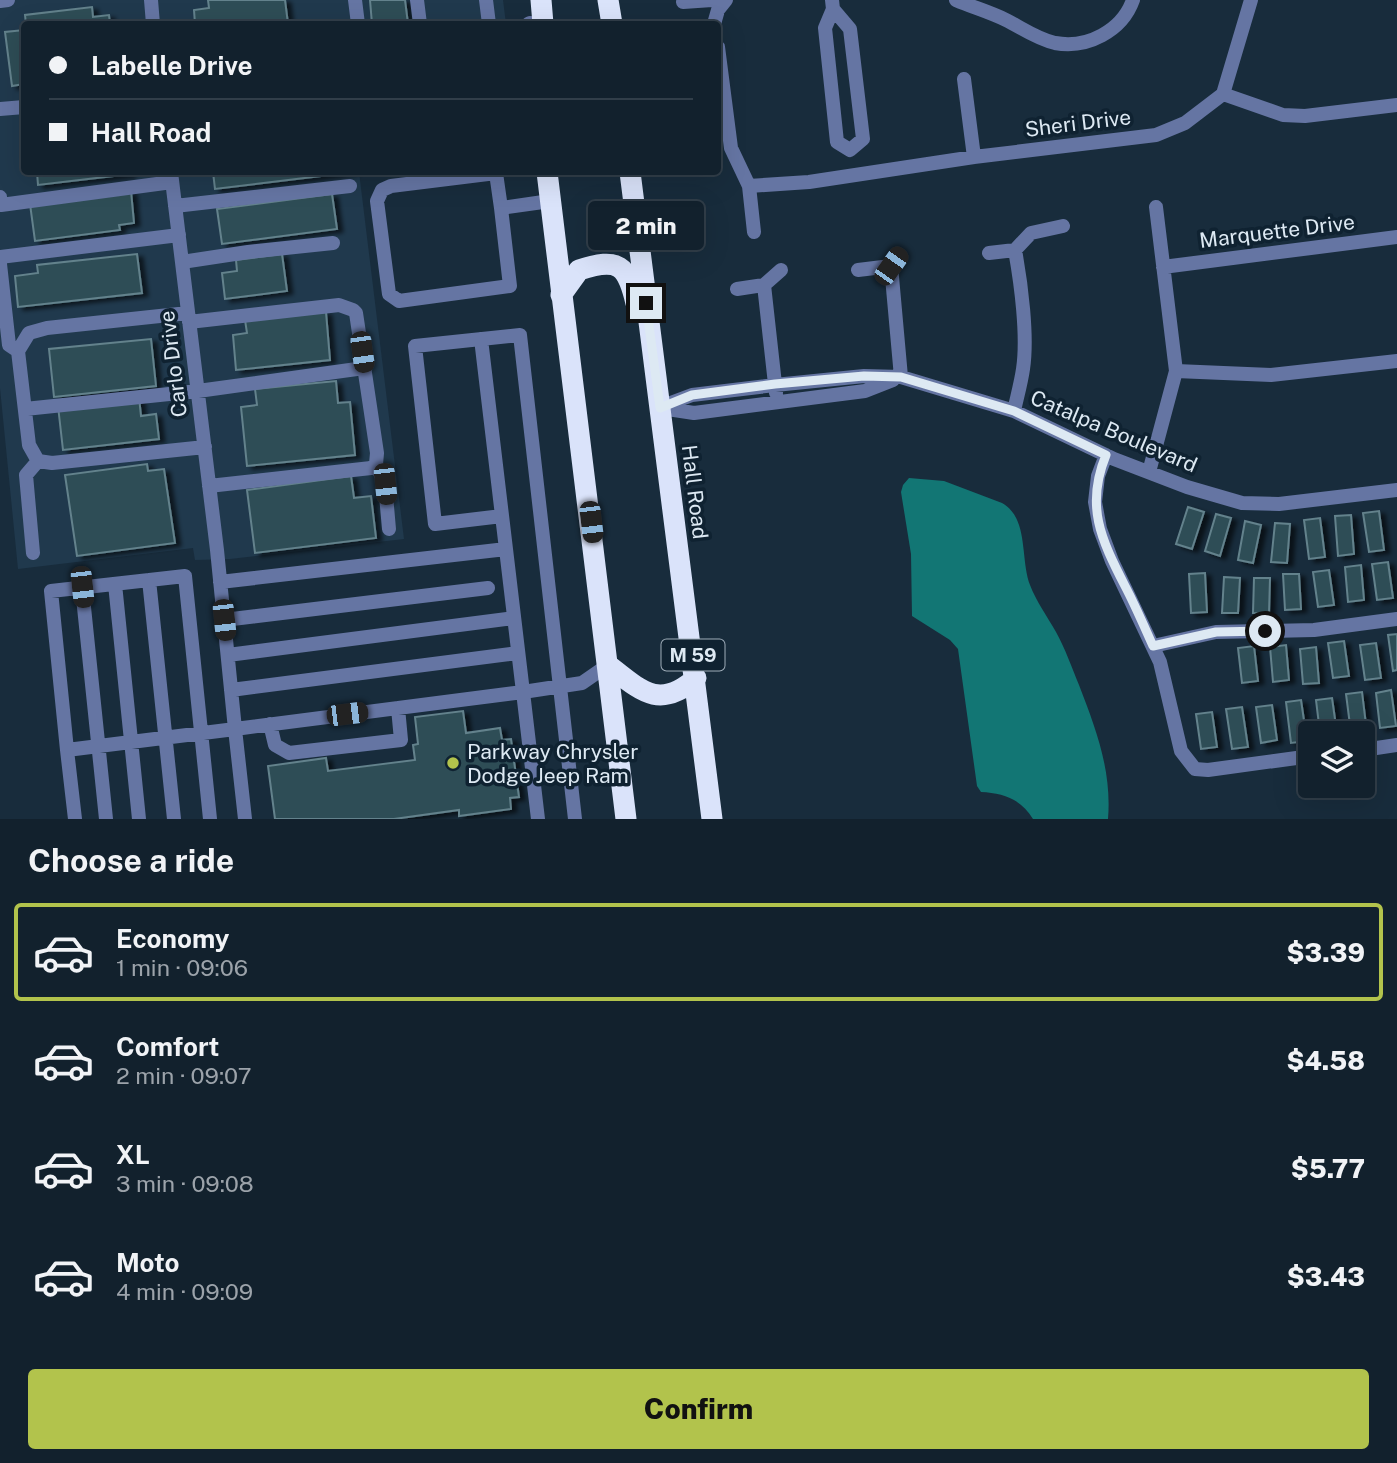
<!DOCTYPE html>
<html lang="en">
<head>
<meta charset="utf-8">
<style>
  :root { --surface:#12212d; --page:#1b2935; --text:#f1f3f6; --muted:#9ca3aa; --line:#313e49; --accent:#b2c34c }
  body { margin:0; font-family:"Public Sans",sans-serif; background:var(--page); color:var(--text); height:100vh; display:flex; flex-direction:column; font-size:26px; white-space:nowrap }
  * { box-sizing:border-box; margin:0 }
  p { font-size:23px; color:var(--muted) }
  .icon { flex:none; width:38px; height:38px; fill:none; stroke:currentColor; stroke-width:2; stroke-linecap:round; stroke-linejoin:round }
  .map { position:relative; height:819px; overflow:hidden }
  .sheet { display:flex; flex-direction:column; background:var(--surface); flex:1 }
  .sheet>* { flex:none }
  .banner { position:absolute; left:21px; top:21px; width:700px; height:154px; border-radius:7px; box-shadow:0 7px 28px #0002,0 0 0 2px var(--line); display:grid; align-content:center; height:154px; padding:0 28px; background:var(--surface) }
  .buttons { position:absolute; left:1298px; top:721px; display:grid; gap:14px }
  .buttons a { display:grid; place-items:center; width:77px; height:77px; border-radius:7px; background:var(--surface); box-shadow:0 7px 28px #0002,0 0 0 2px var(--line); font-size:35px }
  .end { position:absolute; width:32px; height:32px; margin:-16px; border:9px solid #dde9f3; background:#111; box-shadow:0 0 0 4px #111 }
  .from { border-radius:50% }
  .bubble { position:absolute; height:49px; border-radius:7px; background:var(--surface); box-shadow:0 7px 28px #0002,0 0 0 2px var(--line); font-size:23px; font-weight:800; line-height:49px; text-align:center }
  .car { position:absolute; width:21px; height:42px; margin:-21px -10px; border-radius:9px; box-shadow:0 0 5px 2px #0007; background:linear-gradient(#222 24%,#8ab4d8 0 40%,#222 0 76%,#8ab4d8 0 86%,#222 0) }
  .banner b { display:flex; align-items:center; gap:24px; height:66px; font-size:26px }
  .banner b+b { border-top:2px solid var(--line) }
  .banner i { width:18px; height:18px; background:var(--text) }
  ul { padding:0; list-style:none }
  li { display:flex; align-items:center; gap:21px; height:98px; margin:0 14px 10px; padding:0 14px; border:4px solid transparent; border-radius:7px }
  li div { flex:1 }
  li b { display:block; font-size:26px }
  li em { font-style:normal; font-weight:800 }
  li.selected { border-color:var(--accent) }
  li>.icon { width:63px; height:63px; stroke-width:1.5 }
  h2 { padding:0 28px; font-size:32px; line-height:84px }
  .cta { display:flex; gap:14px; margin-top:auto; padding:14px 28px }
  .cta a { flex:1; height:80px; border-radius:7px; background:var(--accent); color:#111; font-size:28px; font-weight:800; line-height:80px; text-align:center }
  .map>svg:first-child { display:block }
</style>
</head>
<body>
<div class="map">
<svg width="1397" height="819" viewBox="0 0 1397 819">
  <defs>
    <filter id="shadow"><feDropShadow dx="5.5" dy="3" stdDeviation="2" flood-color="#0009"/></filter>
  </defs>
  <rect width="100%" height="100%" fill="#182c3c"/>
  <!-- built -->
  <path fill="#20394d" d="M0 0H503L506 24H24V172H359L404 539 230 559 195 560 193 548 18 569 0 388Z"/>
  <!-- water -->
  <path fill="#127674" d="M909 478 944 481 1002 503C1029 518 1020 559 1030 585 1036 601 1047 616 1056 632 1065 648 1072 668 1079 685 1096 729 1112 771 1108 819H1033C1021 799 1003 793 981 792L977 786 958 649 950 640 912 616 911 554 901 492 903 485Z"/>
  <!-- building -->
  <path fill="#2f4d56" stroke="#63828c" stroke-width="2" filter="url(#shadow)" d="M208 0H285L288 24H195L194 10 209 8Z
    M370 0H405L408 24H372Z
    M92 7 93 17 109 15 110 24H26L25 15Z
    M24 30V84L12 86 5 32Z
    M37 172H130V174L38 185Z
    M213 172H354L215 189Z
    M131 191 134 223 119 225 120 230 35 241 30 204Z
    M332 194 337 229 222 244 217 209Z
    M137 254 142 293 18 307 15 276 38 273 37 265Z
    M282 254 287 291 225 299 222 273 237 271 236 260Z
    M326 312 330 360 236 370 233 335 247 333 245 320Z
    M151 339 156 386 54 397 49 349Z
    M336 381 338 403 350 402 355 455 247 466 241 407 257 405 255 389Z
    M139 397 141 416 156 414 159 439 63 450 58 406Z
    M147 464 148 471 164 469 175 543 77 556 65 475Z
    M351 476 354 498 371 496 376 538 255 553 247 490Z
    M1188 507 1204 512 1192 549 1176 544Z
    M1379 511 1384 550 1369 552 1363 513Z
    M1216 514 1231 518 1220 556 1205 551Z
    M1351 515 1354 554 1338 556 1335 516Z
    M1320 518 1325 557 1309 559 1304 520Z
    M1245 521 1261 525 1253 563 1238 560Z
    M1275 523 1290 524 1287 563 1271 562Z
    M1388 562 1393 598 1377 600 1372 564Z
    M1361 565 1364 600 1348 602 1345 567Z
    M1329 570 1334 605 1318 607 1313 572Z
    M1205 573 1207 612 1191 613 1189 574Z
    M1283 574H1299L1301 609 1285 610Z
    M1224 577 1240 578 1238 613H1222Z
    M1254 578H1270L1269 614 1253 613Z
    M1397 634V670L1393 671 1388 635Z
    M1344 641 1349 676 1333 678 1328 643Z
    M1376 643 1381 678 1365 680 1360 645Z
    M1286 645 1289 680 1273 682 1270 647Z
    M1254 646 1258 681 1242 683 1238 648Z
    M1316 647 1319 683 1303 684 1300 649Z
    M1391 690 1396 726 1380 728 1376 693Z
    M1362 692 1367 733H1351L1346 694Z
    M1332 698 1337 733H1320L1316 700Z
    M1301 700 1307 741 1291 743 1286 702Z
    M1272 705 1277 740 1261 743 1256 707Z
    M1242 707 1248 747 1232 749 1226 709Z
    M463 711 466 733 500 728 502 740 511 739 519 797 510 798 511 809 459 816V810L394 819H275L268 766 326 758 328 771 415 760 413 745 418 744 415 717Z
    M1212 712 1217 747 1201 749 1196 714Z"/>
  <g fill="none" stroke-linecap="round" stroke-linejoin="round">
    <!-- minor -->
    <path stroke="#6575a3" stroke-width="14" d="M151 0 153 24
      M355 0 358 24
      M417 0 420 24
      M486 0 489 24
      M832 0 833 9 825 28 837 142 850 150 863 139 850 29 833 9
      M956 0C972 7 990 12 1006 20 1022 28 1037 39 1055 43 1087 49 1122 31 1133 0
      M0 1 8 0
      M683 2 712 0
      M528 24 530 23
      M714 24 718 10 726 0
      M718 47 731 148 749 186 754 232
      M964 79 974 157
      M1223 94 1283 115 1305 116 1397 105
      M1223 94 1251 0
      M0 109 24 107
      M171 172 217 550 235 729 523 692 481 339
      M749 186 809 182 974 157 1156 135 1185 123 1223 94
      M0 197 1 205 172 182
      M175 206 350 186
      M501 208 496 173 391 186 382 190 377 201 389 294 399 301 510 286 501 208 550 201
      M989 253 1015 250 1031 233 1063 226
      M899 255 891 266 901 377
      M0 257 179 235
      M182 262 248 252 333 243
      M0 264 9 345 18 351
      M1163 267 1397 237
      M858 270 891 266
      M764 285 776 393
      M737 289 764 285 781 270
      M188 313 47 328 29 333 18 351 29 445 38 461 52 463 205 447
      M189 322 339 305 353 310 356 313 377 453 376 464 371 468 209 486
      M1176 371 1271 375 1397 361
      M660 407 692 395 775 385 864 376 901 377 1014 411 1114 459 1187 487 1242 503 1279 504 1397 490
      M661 408 694 413 865 391 893 380
      M25 409 198 391 364 368
      M1014 411C1017 397 1021 383 1023 369 1028 336 1021 283 1015 250
      M1106 455 1098 476 1095 502 1100 529 1112 561 1160 662 1181 751 1195 769 1208 770 1311 756
      M376 464 385 484 389 529
      M1149 472 1176 371 1156 207
      M502 516 435 524 415 346 520 335 575 819
      M33 553 26 475 38 461
      M149 580 174 819
      M220 582 506 549
      M115 584 139 819
      M82 588 106 819
      M224 620 488 588
      M1153 646 1216 632 1314 630 1397 619
      M228 655 514 618
      M231 690 518 653
      M270 724 275 745 289 753 401 740 398 708
      M67 750 51 591 185 576 210 819
      M1363 750 1397 745
      M75 819 67 750 235 729 245 819
      M538 819 523 692 582 683 608 665"/>
    <!-- highway -->
    <path stroke="#dae3fa" stroke-width="21" d="M541 0 543 24
      M608 0 612 24
      M547 172 626 819
      M630 172 712 819
      M561 295 579 270C619 257 627 265 636 303
      M608 665C640 690 659 711 696 678"/>
  </g>
  <g fill="none" stroke-linecap="round" stroke-linejoin="round">
    <!-- route -->
    <path stroke="#dde9f3" stroke-width="9" d="M646 303 660 408 692 395 775 384 864 376 901 377 1014 411 1106 455C1085 506 1101 539 1125 586 1135 605 1144 626 1153 646L1216 632 1265 631"/>
  </g>
  <!-- markers -->
  <circle fill="#b2c34c" stroke="#0f2231" stroke-width="2.5" cx="453" cy="763" r="7"/>
  <g text-anchor="middle" dominant-baseline="central" stroke-width="7" stroke-linejoin="round" paint-order="stroke">
    <!-- shield labels -->
    <rect fill="#0f2231" stroke="#9fadb9" stroke-width="2" x="661.5" y="639.5" width="63" height="31" rx="5"/>
    <g font-size="19" font-weight="bold" fill="#dde9f3">
      <text x="693" y="655">M 59</text>
    </g>
    <!-- street labels -->
    <g font-size="21" fill="#dde9f3" stroke="#0f2231">
      <text transform="translate(1078 123) rotate(-7)">Sheri Drive</text>
      <text transform="translate(1277 231) rotate(-7)">Marquette Drive</text>
      <text transform="translate(173 364) rotate(-97)">Carlo Drive</text>
      <text transform="translate(1114 431) rotate(23)">Catalpa Boulevard</text>
      <text transform="translate(695 492) rotate(83)">Hall Road</text>
    </g>
    <!-- poi labels -->
    <g font-size="21" fill="#dde9f3" stroke="#0f2231" text-anchor="start">
      <text x="467" y="751">Parkway Chrysler<tspan x="467" dy="24">Dodge Jeep Ram</tspan></text>
    </g>
  </g>
</svg>
<div class="buttons">
<a><svg class="icon" aria-label="layers" viewBox="0 0 24 24"><path d="M12 4l9 5-9 5-9-5zM3 14l9 5 9-5"/></svg></a>
</div>
<i class="end from" style="left:1265px;top:631px"></i>
<i class="end" style="left:646px;top:303px"></i>
<div class="bubble" style="left:588px;top:201px;width:116px">2 min</div>
<i class="car" style="left:891px;top:266px;rotate:35deg"></i>
<i class="car" style="left:362px;top:352px;rotate:172deg"></i>
<i class="car" style="left:385px;top:484px;rotate:174deg"></i>
<i class="car" style="left:591px;top:522px;rotate:173deg"></i>
<i class="car" style="left:82px;top:587px;rotate:174deg"></i>
<i class="car" style="left:224px;top:620px;rotate:174deg"></i>
<i class="car" style="left:347px;top:714px;rotate:83deg"></i>
<div class="banner">
<b><i class="from"></i>Labelle Drive</b>
<b><i></i>Hall Road</b>
</div>
</div>
<section class="sheet">
<h2>Choose a ride</h2>
<ul>
<li class="selected"><svg class="icon" aria-label="car" viewBox="0 0 24 24"><path d="M5 17H2v-5l4-1 3-4h7l3 4 3 1v5h-3M9 17h6M6 11h13"/><circle cx="7" cy="17" r="2"/><circle cx="17" cy="17" r="2"/></svg><div><b>Economy</b><p>1 min · 09:06</p></div><em>$3.39</em></li>
<li><svg class="icon" aria-label="car" viewBox="0 0 24 24"><path d="M5 17H2v-5l4-1 3-4h7l3 4 3 1v5h-3M9 17h6M6 11h13"/><circle cx="7" cy="17" r="2"/><circle cx="17" cy="17" r="2"/></svg><div><b>Comfort</b><p>2 min · 09:07</p></div><em>$4.58</em></li>
<li><svg class="icon" aria-label="car" viewBox="0 0 24 24"><path d="M5 17H2v-5l4-1 3-4h7l3 4 3 1v5h-3M9 17h6M6 11h13"/><circle cx="7" cy="17" r="2"/><circle cx="17" cy="17" r="2"/></svg><div><b>XL</b><p>3 min · 09:08</p></div><em>$5.77</em></li>
<li><svg class="icon" aria-label="car" viewBox="0 0 24 24"><path d="M5 17H2v-5l4-1 3-4h7l3 4 3 1v5h-3M9 17h6M6 11h13"/><circle cx="7" cy="17" r="2"/><circle cx="17" cy="17" r="2"/></svg><div><b>Moto</b><p>4 min · 09:09</p></div><em>$3.43</em></li>
</ul>
<div class="cta"><a>Confirm</a></div>
</section>
</body>
</html>
